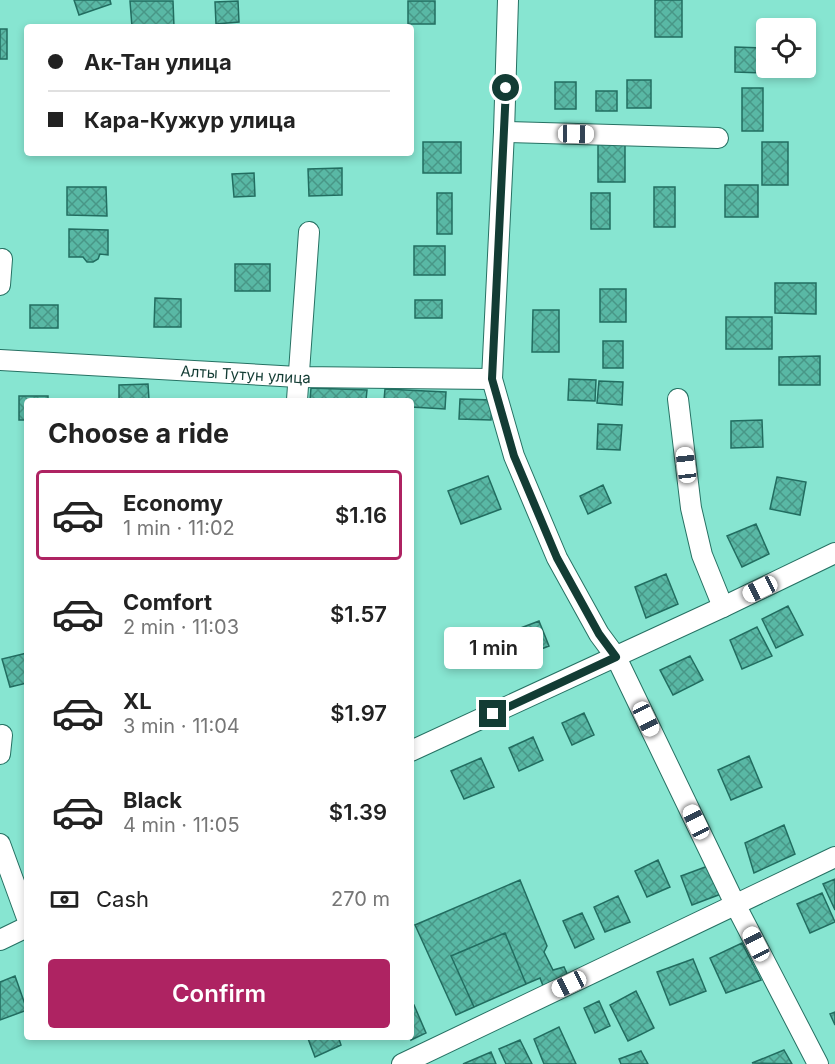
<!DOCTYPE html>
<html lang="en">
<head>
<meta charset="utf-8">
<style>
  :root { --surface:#fff; --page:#f2f2f2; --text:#222; --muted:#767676; --line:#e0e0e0; --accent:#ae2362 }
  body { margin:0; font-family:Inter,sans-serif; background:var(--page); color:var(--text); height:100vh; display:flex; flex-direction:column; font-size:22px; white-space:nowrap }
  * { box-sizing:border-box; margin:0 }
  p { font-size:20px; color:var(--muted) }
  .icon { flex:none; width:33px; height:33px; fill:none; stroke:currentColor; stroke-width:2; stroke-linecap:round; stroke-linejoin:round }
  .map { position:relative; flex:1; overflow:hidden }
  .drawer { position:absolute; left:24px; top:398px; width:390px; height:642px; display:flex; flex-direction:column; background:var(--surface); border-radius:6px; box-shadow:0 3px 9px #0003 }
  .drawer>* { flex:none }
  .top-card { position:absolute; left:24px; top:24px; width:390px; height:132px; border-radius:6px; box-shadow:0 3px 9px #0003; display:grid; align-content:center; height:132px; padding:0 24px; background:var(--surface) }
  .tools { position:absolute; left:756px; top:18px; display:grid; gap:12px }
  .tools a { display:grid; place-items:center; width:60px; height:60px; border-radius:6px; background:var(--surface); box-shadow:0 3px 9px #0003; font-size:30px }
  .end { position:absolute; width:27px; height:27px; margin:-14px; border:8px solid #133c34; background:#fff; box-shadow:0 0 0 3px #fff }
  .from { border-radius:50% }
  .bubble { position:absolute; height:42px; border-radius:6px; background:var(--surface); box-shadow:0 3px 9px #0003; font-size:20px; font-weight:600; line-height:42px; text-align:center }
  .car { position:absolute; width:18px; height:36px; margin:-18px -9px; border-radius:8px; box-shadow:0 0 4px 2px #0007; background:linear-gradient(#fff 24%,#345 0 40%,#fff 0 76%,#345 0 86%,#fff 0) }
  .top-card b { display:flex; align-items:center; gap:21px; height:57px; font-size:22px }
  .top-card b+b { border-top:2px solid var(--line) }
  .top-card i { width:15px; height:15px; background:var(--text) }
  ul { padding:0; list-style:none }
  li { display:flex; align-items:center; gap:18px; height:90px; margin:0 12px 9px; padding:0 12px; border:3px solid transparent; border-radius:6px }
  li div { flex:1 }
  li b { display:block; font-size:22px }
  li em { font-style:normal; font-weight:600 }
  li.current { border-color:var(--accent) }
  li>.icon { width:54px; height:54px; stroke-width:1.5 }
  h2 { padding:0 24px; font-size:27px; line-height:72px }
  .pay { display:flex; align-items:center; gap:15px; height:66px; padding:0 24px; font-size:22px }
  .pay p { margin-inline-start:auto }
  .primary-button { display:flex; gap:12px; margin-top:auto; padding:12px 24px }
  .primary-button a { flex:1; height:69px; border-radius:6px; background:var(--accent); color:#fff; font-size:24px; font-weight:600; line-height:69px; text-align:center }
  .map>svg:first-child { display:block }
</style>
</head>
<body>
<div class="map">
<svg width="835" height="1064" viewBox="0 0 835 1064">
  <defs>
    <pattern id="building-cross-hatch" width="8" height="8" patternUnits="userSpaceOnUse" patternTransform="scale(1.5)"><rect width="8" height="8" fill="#59b8a5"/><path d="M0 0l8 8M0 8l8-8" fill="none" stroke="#489787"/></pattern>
  </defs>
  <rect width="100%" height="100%" fill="#87e5d1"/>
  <!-- building -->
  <path fill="url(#building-cross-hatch)" stroke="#226d60" stroke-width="1.5" d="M74 0H110L111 4 79 15Z
    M655 0H682V37H655Z
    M130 1H173L174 27H132Z
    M238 1 239 22 216 24 215 2Z
    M408 1H435V24H408Z
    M0 29H7V59H0Z
    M735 47 766 48V73L735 72Z
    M627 80H651V108H627Z
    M555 82H576V109H555Z
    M742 88H763V131H742Z
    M596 91H617V111H596Z
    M423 142H461V173H423Z
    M762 142H788V185H762Z
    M598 144H625V182H598Z
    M342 168V195L309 196 308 169Z
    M254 173 255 196 234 197 232 174Z
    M725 185H758V217H725Z
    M67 187H106L107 216 67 215Z
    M654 187H675V227H654Z
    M437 193H452V234H437Z
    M591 193H610V229H591Z
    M69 229 108 230V255L100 254 98 259 93 262H87L83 257H69Z
    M414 246H445V275H414Z
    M235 264H270V291H235Z
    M775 283H816V314L775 313Z
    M600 289H626V322H600Z
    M155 298 181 299V327H154Z
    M415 300H442V318H415Z
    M30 305H58V328H30Z
    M533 310H559V352H532Z
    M726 317H772V349H726Z
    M603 341H623V368H603Z
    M820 356V385H779V357Z
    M569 379 596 380 595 401 568 400Z
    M599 381 623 382 622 405 597 403Z
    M148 384 149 400H119V385Z
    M311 388 367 390 366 400H310Z
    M385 389 446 392 445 409 411 407V400H384Z
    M19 396H48V400H27V420H19Z
    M460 399 492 400 491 420 459 419Z
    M762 420 763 447 731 448V421Z
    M598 424 622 425 620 450 597 449Z
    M488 476 501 509 461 524 448 491Z
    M777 477 806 482 800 515 770 509Z
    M603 485 611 503 588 514 580 496Z
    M756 524 769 554 742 567 727 536Z
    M666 574 678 604 646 618 635 587Z
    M788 606 803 635 776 648 762 619Z
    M539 621 549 646 528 654 518 629Z
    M757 627 772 656 742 669 730 640Z
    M27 653V683L10 687 2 659Z
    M690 656 703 680 673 695 660 670Z
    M584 713 594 735 572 745 562 723Z
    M533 737 543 760 519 771 509 748Z
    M749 756 762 787 731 800 718 770Z
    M481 758 494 787 464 799 451 771Z
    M784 825 795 854 754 873 745 843Z
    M658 860 670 887 647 897 635 871Z
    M708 866 721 894 692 905 681 876Z
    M835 879V910L823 884Z
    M520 880 547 946 544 952 553 970 564 967 570 980 545 991 540 978 526 984 505 933 451 956 474 1007 456 1015 415 925Z
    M822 893 835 922 810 933 797 904Z
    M618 896 630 922 605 932 594 907Z
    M582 913 594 939 575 948 563 921Z
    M505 933 526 984 474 1007 451 956Z
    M742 943 761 980 726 993 710 958Z
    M693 959 706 991 670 1005 657 972Z
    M15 976 27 1010 0 1020V982Z
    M636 991 654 1028 628 1041 610 1005Z
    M599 1001 610 1026 595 1033 584 1008Z
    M414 1005 426 1033 411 1040V1007Z
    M835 1012V1025L830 1014Z
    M559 1027 576 1064H544L534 1039Z
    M307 1036H338L341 1045 315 1057Z
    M520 1040 532 1064H506L499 1049Z
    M784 1050 792 1064 752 1063Z
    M641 1051 648 1064H621L619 1059Z
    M491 1052 496 1064H463Z"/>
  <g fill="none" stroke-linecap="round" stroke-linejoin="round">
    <!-- minor casing -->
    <g stroke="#267163" stroke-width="22">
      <g id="minor">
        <path d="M508 0 504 132 492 379 514 456 557 558 599 634 616 657 735 904 818 1064"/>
        <path d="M504 132 718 138"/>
        <path d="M0 285 2 259"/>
        <path id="s1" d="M0 360 298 377 492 379"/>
        <path d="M678 399 691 508 702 555 723 607"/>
        <path d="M297 400 309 232"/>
        <path d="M411 751 723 607 835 553"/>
        <path d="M0 754 2 735"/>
        <path d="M0 844 27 918"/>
        <path d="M0 940 27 927"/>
        <path d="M402 1064 835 857"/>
      </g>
    </g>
    <!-- minor -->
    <use href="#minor" stroke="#fff" stroke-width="20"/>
  </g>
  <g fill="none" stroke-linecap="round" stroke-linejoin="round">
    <!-- route -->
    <path stroke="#133c34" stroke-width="8" d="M493 714 616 657 599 634 557 558 514 456 492 379 506 88"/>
  </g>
  <g text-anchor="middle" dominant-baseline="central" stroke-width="6" stroke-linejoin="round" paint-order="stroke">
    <!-- street labels -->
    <g font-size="15" fill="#133c34" stroke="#87e5d1">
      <text stroke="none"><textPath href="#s1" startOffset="246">Алты Тутун улица</textPath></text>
    </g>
  </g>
</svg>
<div class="tools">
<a><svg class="icon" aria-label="locate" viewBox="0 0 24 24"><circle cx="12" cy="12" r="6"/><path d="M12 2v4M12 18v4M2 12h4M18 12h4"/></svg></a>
</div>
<i class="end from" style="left:506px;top:88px"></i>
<i class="end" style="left:493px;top:714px"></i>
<div class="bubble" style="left:444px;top:627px;width:99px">1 min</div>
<i class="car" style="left:576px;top:134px;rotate:91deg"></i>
<i class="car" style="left:686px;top:465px;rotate:353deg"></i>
<i class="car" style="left:760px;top:589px;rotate:244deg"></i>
<i class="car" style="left:646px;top:719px;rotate:154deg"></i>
<i class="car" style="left:696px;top:822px;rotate:334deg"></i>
<i class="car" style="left:756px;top:944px;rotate:333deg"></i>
<i class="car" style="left:569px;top:984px;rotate:244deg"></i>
<div class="top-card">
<b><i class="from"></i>Ак-Тан улица</b>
<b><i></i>Кара-Кужур улица</b>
</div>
<section class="drawer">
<h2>Choose a ride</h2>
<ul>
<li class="current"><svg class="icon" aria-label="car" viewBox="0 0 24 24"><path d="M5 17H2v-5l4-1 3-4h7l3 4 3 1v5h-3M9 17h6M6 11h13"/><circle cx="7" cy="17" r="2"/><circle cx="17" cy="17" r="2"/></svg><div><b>Economy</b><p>1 min · 11:02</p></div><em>$1.16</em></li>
<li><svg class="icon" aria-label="car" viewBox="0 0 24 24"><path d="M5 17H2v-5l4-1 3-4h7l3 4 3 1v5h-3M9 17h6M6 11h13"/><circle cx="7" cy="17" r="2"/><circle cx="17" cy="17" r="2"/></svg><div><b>Comfort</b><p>2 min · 11:03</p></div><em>$1.57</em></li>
<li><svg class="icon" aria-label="car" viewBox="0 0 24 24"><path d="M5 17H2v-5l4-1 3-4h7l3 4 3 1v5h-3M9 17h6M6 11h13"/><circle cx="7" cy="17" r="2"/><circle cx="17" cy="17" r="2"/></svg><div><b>XL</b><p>3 min · 11:04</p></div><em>$1.97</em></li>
<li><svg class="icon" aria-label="car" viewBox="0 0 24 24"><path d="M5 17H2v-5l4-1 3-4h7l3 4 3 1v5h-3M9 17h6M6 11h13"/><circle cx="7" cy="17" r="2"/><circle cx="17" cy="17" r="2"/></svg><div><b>Black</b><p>4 min · 11:05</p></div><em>$1.39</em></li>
</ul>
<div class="pay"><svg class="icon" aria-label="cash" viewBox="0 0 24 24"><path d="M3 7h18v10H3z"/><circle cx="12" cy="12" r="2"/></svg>Cash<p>270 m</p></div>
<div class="primary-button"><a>Confirm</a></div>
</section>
</div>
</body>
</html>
